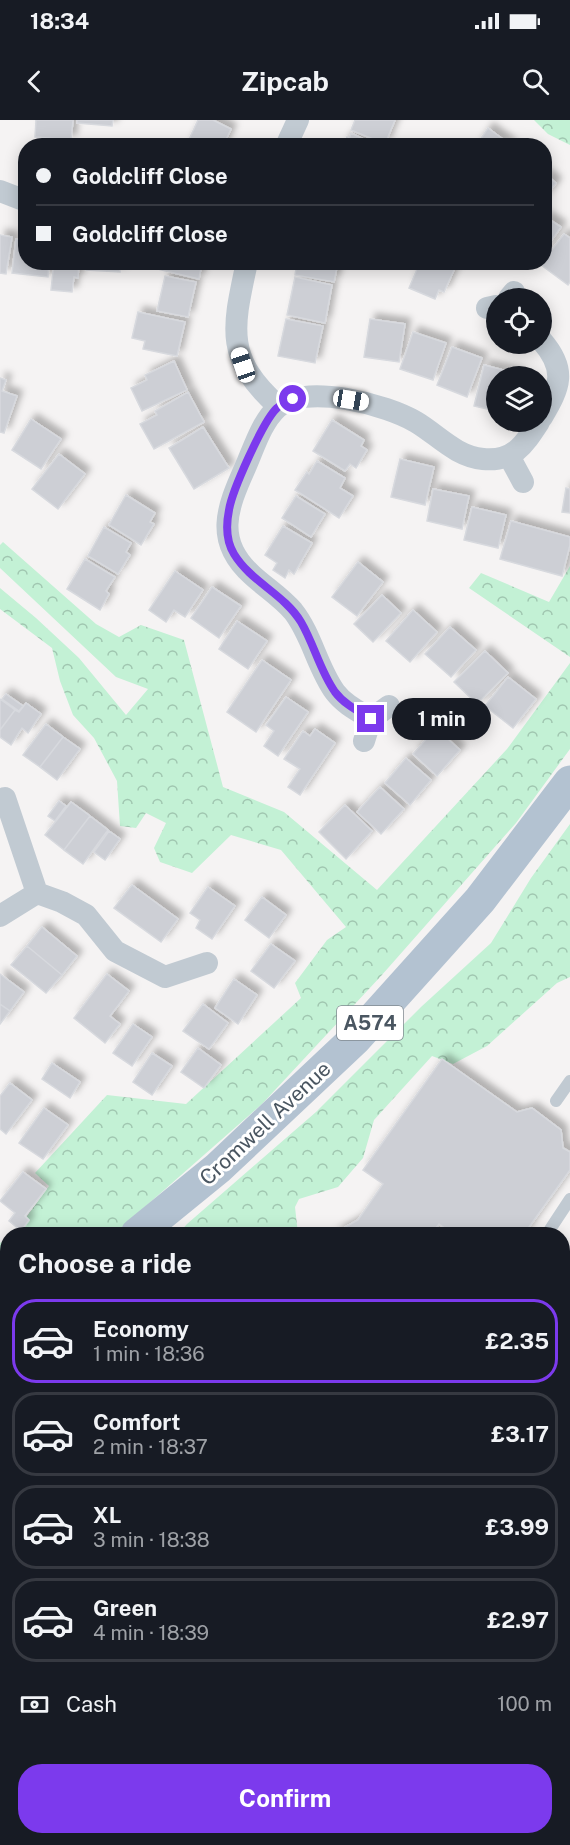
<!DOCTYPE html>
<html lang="en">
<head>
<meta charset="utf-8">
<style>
  :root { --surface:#171b24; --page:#20242c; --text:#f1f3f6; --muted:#9ea1a6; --line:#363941; --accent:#7c3aed }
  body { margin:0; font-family:"Public Sans",sans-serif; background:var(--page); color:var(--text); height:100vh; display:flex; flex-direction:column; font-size:22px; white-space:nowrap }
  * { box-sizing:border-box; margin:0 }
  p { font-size:20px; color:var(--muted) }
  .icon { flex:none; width:33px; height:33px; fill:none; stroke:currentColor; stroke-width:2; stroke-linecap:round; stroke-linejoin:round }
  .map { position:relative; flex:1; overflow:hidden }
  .details { position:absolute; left:0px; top:1107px; width:570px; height:618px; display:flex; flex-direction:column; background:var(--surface); border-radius:24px 24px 0 0; box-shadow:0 3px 15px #0003 }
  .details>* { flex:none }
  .hud { position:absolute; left:18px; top:18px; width:534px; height:132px; border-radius:24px; box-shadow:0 3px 15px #0003; display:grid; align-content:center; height:132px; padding:0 18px; background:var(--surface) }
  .fabs { position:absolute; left:486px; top:168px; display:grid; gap:12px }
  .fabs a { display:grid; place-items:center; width:66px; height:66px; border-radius:50%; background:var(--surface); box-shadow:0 3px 15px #0003; font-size:30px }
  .end { position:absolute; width:27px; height:27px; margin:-14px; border:8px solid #7c3aed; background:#fff; box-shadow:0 0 0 3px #fff }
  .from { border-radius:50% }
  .bubble { position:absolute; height:42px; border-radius:21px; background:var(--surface); box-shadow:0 3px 15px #0003; font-size:20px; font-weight:700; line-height:42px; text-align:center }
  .car { position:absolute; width:18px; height:36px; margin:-18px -9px; border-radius:8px; box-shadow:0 0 4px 2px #0007; background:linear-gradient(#fff 24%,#345 0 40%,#fff 0 76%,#345 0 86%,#fff 0) }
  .hud b { display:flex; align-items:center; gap:21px; height:57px; font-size:22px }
  .hud b+b { border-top:2px solid var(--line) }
  .hud i { width:15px; height:15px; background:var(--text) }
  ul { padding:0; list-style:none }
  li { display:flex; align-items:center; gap:18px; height:84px; margin:0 12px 9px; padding:0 6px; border:3px solid var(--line); border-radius:24px }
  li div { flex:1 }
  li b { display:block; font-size:22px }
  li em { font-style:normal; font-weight:700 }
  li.selected { border-color:var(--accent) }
  li>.icon { width:54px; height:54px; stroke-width:1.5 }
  h2 { padding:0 18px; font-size:27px; line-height:72px }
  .pay { display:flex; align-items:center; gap:15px; height:66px; padding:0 18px; font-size:22px }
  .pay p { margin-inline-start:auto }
  .primary-button { display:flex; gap:12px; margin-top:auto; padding:12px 18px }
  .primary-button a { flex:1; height:69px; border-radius:24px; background:var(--accent); color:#fff; font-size:24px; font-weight:700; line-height:69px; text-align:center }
  .status { display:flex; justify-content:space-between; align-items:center; height:42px; padding:0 30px; background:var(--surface); direction:ltr }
  .status svg { height:16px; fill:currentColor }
  header { display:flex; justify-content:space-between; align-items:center; height:78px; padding:0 18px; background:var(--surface); font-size:27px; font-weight:700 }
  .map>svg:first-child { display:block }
</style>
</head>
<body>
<div class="status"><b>18:34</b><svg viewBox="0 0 49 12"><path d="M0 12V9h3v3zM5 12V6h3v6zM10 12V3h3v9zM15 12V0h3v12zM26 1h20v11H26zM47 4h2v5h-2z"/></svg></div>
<header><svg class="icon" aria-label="back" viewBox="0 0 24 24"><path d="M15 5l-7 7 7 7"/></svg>Zipcab<svg class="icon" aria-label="search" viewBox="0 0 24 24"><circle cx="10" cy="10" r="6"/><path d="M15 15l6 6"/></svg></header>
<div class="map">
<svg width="570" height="1725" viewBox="0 0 570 1725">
  <defs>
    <pattern id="forest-crowns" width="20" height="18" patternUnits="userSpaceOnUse" patternTransform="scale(1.5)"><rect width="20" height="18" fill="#c3f1d5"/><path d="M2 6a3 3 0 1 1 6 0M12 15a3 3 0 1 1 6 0" fill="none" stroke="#a0c6b0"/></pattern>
    <filter id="shadow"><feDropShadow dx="5.5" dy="-5.5" stdDeviation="3" flood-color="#0004"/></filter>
  </defs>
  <rect width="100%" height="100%" fill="#f5f3f3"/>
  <!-- forest -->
  <path fill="url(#forest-crowns)" d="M534 0H570V25L548 14Z
    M3 422 96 504 119 517 141 505 184 520 223 667 284 692 377 770 507 629 570 543V629L516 703 381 856 262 984 114 1114H14L49 1066 35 1053 107 975 186 984 301 878 295 863 327 820 346 807 281 730 231 715 192 753 160 742 154 728 166 703 146 693 136 708 120 706 117 661 94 618 73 595 60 561 52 528 0 489V468L36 498 79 538 126 595 148 569 116 557 0 448V425Z
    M570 446V537L469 468 481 453 549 482Z
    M570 704V857L557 863 487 926 453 944 432 936 374 1000 363 1038 338 1067 299 1079 295 1087 298 1114H178L187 1104 316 992 421 887 491 823 531 758Z
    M7 1119V1204L0 1209V1123Z
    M7 1255V1302L0 1308V1259Z"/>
  <!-- building -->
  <path fill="#cdcfd5" stroke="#d7d9de" stroke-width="1.5" filter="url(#shadow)" d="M36 0H73L71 20 35 17Z
    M77 0H113L112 6 77 3Z
    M198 0H213L231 9 223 26H186Z
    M355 0H395L385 24 351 10Z
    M488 8 512 26H476Z
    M351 13 378 26H343L347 17 349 19Z
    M544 53 556 63 544 78Z
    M544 96 561 107 544 131Z
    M564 114 570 118V162L568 165 541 145 544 142V140Z
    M0 115 12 117 6 154 0 153Z
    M16 119 26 120V142H49L48 157 12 153Z
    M54 142H79L78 158 74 157 72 172 51 170Z
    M87 142H120V152L86 150Z
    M150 142H202L199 159 149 147Z
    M297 142H338L334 162 295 155Z
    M420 142H441L455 148 444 172 439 170 435 179 409 168Z
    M165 156 196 162 188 197 157 191Z
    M295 157 332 165 325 203 287 195Z
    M138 192 185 202 177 236 143 229 145 221 132 218Z
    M286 199 323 206 315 243 278 236Z
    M370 199 405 204 399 242 364 237Z
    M413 212 446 223 433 260 400 249Z
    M452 227 482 238 467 277 437 265Z
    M174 241 187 270 142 291 131 268 147 260 145 255Z
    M484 245 519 254 518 256H496V291L474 286Z
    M0 258 6 260 2 271 17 276 4 313 0 312Z
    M188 272 204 302 154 329 140 304 157 295 155 291Z
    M31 299 61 319 41 349 12 330Z
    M332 300 364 320 361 326 367 330 356 348 350 344 345 351 313 331Z
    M203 307 229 348 194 369 169 328Z
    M59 334 85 354 58 389 32 369Z
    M400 339 434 347 425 385 391 377Z
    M317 341 345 358 340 368 353 376 339 398 295 370 307 352 309 354Z
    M566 368 570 369V393L562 392Z
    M433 369 469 376 462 409 427 401Z
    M126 375 155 393 150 402 154 404 141 425 109 405Z
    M296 376 325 394 311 417 282 398Z
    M472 387 506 395 498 428 464 420Z
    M511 401 570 417V425L562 456 500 439Z
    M283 406 312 423 294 454 289 450 285 458 273 450 277 443 265 435Z
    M104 407 131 423 126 432 130 435 118 454 88 436Z
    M85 439 115 457 106 471 109 474 100 490 67 469Z
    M358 442 383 462 357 496 332 477Z
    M175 451 203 470 185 497 174 490 166 502 149 490Z
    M212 467 241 486 219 518 191 498Z
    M382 475 401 493 373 522 354 504Z
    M413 490 437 512 410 542 386 521Z
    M237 501 267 521 248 549 219 529Z
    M450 507 476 530 451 557 425 534Z
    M485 531 508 553 477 584 454 562Z
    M262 540 291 560 256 612 227 592Z
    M508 557 536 579 513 608 485 586Z
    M6 574 23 586 19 591 2 579Z
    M286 577 308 592 278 636 264 626 274 611 266 605Z
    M0 579 15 590 0 610Z
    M26 583 41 594 28 613 22 608 11 625 0 617V610L15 590 19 592Z
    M46 604 63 617 40 647 23 635Z
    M436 608 460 630 437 656 413 634Z
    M315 609 335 623 300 675 288 667 300 649 284 639 303 611 310 616Z
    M63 617 80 629 57 660 40 647Z
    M406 638 431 660 410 685 385 663Z
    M380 667 404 689 381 714 357 692Z
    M59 681 66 686 55 701 48 696Z
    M71 682 90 696 64 730 45 715Z
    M345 685 372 711 346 739 319 712Z
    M90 696 108 710 83 744 64 730Z
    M109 711 120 719 105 740 94 732Z
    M132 765 178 799 161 822 114 788Z
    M208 767 235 786 212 819 196 808 200 800 190 793Z
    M262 777 286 795 269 818 245 800Z
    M42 807 77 836 62 855 27 826Z
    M271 824 295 841 274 868 251 851Z
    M27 826 62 855 46 873 11 845Z
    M0 854 24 872 10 891 0 884Z
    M107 854 129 871 110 896 120 904 105 923 74 898Z
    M234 859 257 875 238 904 215 888Z
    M0 884 10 891 0 904Z
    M203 884 228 903 209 929 183 911Z
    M133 904 152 917 132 946 113 933Z
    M198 928 221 945 204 968 181 952Z
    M152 933 172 946 152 975 133 962Z
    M442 939 517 992 532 988 561 1010 563 1028 570 1032V1050L524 1114H453L439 1104 435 1109 438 1111 435 1114H333L358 1100 383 1064 363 1050Z
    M52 943 80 962 70 978 42 959Z
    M10 963 32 980 6 1014 0 1009V976Z
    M44 988 68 1005 43 1039 19 1023Z
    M23 1052 46 1069 25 1096 29 1100 21 1111 9 1101 15 1093 0 1081Z
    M562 1372 570 1385V1525L562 1529Z
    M0 1466 8 1469V1659L0 1662Z
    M570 1683V1725H492L506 1718H562V1687Z"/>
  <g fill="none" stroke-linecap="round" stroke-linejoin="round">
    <!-- lane -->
    <path stroke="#c1cad2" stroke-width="12" d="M556 981 570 961
      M547 1114 570 1079
      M562 1204 570 1219
      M0 1414 8 1417
      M49 1725 67 1718"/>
    <!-- street -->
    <path stroke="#c1cad2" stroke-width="22" d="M286 26 298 0
      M0 71 26 81
      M247 142C233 207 224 238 278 286
      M509 178 514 172
      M487 188 496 186
      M542 221C567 250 560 267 542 297
      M509 336 523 362
      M371 599C358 591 344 584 335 572 317 547 312 515 293 491 281 477 265 467 252 455 214 421 227 388 245 348 254 328 261 303 277 288 304 262 388 285 416 302 438 315 455 336 483 339 513 342 524 325 539 302
      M364 621 371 599 389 586
      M5 678 37 773
      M0 796 37 773 62 782 86 795 115 831 165 857 207 843
      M234 1718 237 1725"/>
    <!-- secondary -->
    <path stroke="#c1cbd6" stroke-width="33" d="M562 1625 570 1621
      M368 1725 383 1718"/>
    <!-- primary -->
    <path stroke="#b3c2d1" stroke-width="33" d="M137 1114 218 1048 355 919 480 780 570 662
      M0 1227 8 1220"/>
  </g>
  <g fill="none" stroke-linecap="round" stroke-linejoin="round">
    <!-- route -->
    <path stroke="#7c3aed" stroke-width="8" d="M293 279C288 282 281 284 277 288 263 301 232 371 229 390 226 405 226 421 234 434 251 462 284 474 301 502 314 524 320 551 335 572 344 584 358 591 371 599"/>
  </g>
  <g text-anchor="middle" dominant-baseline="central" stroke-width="6" stroke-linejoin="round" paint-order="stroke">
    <!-- shield labels -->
    <rect fill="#fff" stroke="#808990" stroke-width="1.5" x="337" y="886" width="66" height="34" rx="4.5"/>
    <g font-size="20" font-weight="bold" fill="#4a5661">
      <text x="370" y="903">A574</text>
    </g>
    <!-- street labels -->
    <g font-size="21" fill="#4a5661" stroke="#fff">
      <text transform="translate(265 1003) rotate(-43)">Cromwell Avenue</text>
    </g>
  </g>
</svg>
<div class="fabs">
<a><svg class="icon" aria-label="locate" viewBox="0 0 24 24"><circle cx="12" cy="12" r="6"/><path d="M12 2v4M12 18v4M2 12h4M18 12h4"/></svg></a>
<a><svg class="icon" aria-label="layers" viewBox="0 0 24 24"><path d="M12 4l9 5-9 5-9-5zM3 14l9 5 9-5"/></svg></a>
</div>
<i class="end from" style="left:293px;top:279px"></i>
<i class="end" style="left:371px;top:599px"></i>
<div class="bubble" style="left:392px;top:578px;width:99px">1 min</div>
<i class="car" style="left:243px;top:245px;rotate:341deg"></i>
<i class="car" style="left:351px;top:280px;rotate:99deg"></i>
<div class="hud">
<b><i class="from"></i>Goldcliff Close</b>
<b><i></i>Goldcliff Close</b>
</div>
<section class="details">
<h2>Choose a ride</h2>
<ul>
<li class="selected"><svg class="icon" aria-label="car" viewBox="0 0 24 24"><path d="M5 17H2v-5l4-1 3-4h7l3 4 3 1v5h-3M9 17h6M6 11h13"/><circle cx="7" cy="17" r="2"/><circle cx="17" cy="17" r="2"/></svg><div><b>Economy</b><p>1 min · 18:36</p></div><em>£2.35</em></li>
<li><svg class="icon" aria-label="car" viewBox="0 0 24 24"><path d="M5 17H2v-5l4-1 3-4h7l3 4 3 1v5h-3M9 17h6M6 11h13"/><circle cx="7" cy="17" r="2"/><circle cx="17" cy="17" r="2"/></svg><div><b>Comfort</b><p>2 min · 18:37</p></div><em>£3.17</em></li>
<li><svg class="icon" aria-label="car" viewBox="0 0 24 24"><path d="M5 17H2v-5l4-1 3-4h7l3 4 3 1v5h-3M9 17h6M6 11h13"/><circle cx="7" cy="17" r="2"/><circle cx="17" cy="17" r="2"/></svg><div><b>XL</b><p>3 min · 18:38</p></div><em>£3.99</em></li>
<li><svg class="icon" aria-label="car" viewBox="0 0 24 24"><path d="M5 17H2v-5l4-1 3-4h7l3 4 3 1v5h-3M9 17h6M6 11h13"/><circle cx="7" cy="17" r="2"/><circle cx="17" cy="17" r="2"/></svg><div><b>Green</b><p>4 min · 18:39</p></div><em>£2.97</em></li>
</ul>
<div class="pay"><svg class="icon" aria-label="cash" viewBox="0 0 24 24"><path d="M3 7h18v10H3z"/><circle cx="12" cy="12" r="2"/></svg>Cash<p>100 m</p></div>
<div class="primary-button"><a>Confirm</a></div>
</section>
</div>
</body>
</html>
